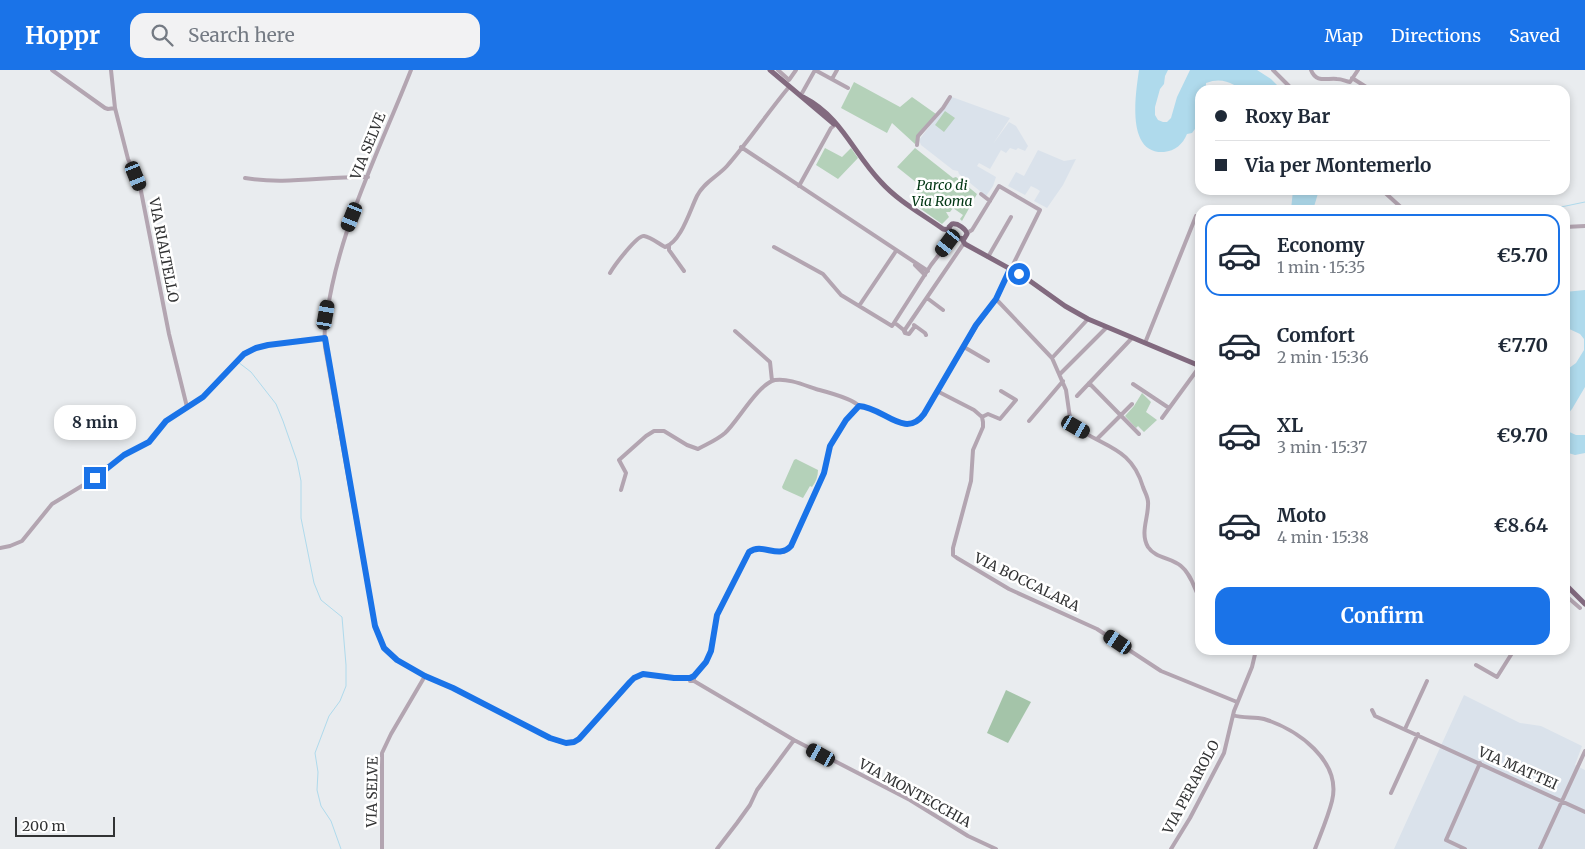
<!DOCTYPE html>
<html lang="en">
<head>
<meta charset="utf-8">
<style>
  :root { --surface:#fff; --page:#f2f2f3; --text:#1f2937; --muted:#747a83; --line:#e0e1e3; --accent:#1a73e8 }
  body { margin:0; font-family:Merriweather,serif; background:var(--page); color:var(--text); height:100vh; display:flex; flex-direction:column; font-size:19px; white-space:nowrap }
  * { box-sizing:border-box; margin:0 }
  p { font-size:16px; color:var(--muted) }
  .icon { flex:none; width:28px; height:28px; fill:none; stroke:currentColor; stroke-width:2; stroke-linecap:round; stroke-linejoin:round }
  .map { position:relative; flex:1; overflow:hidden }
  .sheet { position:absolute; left:1195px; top:135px; width:375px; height:450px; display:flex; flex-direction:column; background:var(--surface); border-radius:15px; box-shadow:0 2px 8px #0003 }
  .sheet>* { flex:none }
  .hud { position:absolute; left:1195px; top:15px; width:375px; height:110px; border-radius:15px; box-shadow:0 2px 8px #0003; display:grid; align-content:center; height:110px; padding:0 20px; background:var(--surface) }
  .scale { position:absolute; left:15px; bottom:12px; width:100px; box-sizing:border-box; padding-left:5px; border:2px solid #323334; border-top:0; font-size:14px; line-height:18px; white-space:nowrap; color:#323334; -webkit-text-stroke:4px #fff; paint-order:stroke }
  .end { position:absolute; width:22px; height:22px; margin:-11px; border:6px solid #1a73e8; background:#fff; box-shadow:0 0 0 2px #fff }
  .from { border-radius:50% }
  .bubble { position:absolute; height:35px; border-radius:15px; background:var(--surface); box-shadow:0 2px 8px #0003; font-size:16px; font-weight:700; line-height:35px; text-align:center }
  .car { position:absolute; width:15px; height:30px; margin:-15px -8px; border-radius:6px; box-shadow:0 0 4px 1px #0007; background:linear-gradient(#222 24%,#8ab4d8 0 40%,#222 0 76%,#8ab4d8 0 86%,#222 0) }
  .hud b { display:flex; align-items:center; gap:18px; height:48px; font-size:19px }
  .hud b+b { border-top:1px solid var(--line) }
  .hud i { width:12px; height:12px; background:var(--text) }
  ul { padding:9px 0 0; list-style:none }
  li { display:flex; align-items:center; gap:15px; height:82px; margin:0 10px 8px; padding:0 10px; border:2px solid transparent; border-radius:15px }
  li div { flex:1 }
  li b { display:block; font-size:19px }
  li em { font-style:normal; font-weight:700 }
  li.selected { border-color:var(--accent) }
  li>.icon { width:45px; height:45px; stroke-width:1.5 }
  .cta { display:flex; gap:10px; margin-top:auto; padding:10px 20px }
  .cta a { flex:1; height:58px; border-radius:15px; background:var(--accent); color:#fff; font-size:20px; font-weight:700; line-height:58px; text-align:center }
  header { display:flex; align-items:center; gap:30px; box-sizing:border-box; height:70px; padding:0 25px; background:var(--accent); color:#fff }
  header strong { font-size:24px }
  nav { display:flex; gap:28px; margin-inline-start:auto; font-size:18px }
  .search { width:350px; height:45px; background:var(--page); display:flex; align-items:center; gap:12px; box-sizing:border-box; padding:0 18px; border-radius:15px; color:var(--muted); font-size:19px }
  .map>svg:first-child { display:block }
</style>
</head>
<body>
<header>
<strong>Hoppr</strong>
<div class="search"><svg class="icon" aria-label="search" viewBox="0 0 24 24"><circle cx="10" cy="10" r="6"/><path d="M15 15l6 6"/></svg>Search here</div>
<nav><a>Map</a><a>Directions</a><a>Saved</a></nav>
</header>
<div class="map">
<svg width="1585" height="779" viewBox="0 0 1585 779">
  <rect width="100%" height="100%" fill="#e9ecef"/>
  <!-- built -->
  <path fill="#dae2eb" d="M952 27 1010 48 993 74 1009 52 1016 56 1028 76 1025 81 1018 78 1016 80 1010 78 1006 83 1001 80 990 99 979 93 977 96 996 107 993 116 986 126 959 104 958 101 953 100 921 75 919 70Z
    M1038 80 1064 91 1076 89 1063 115 1047 138 1034 131 1040 121 1037 119 1031 116 1025 125 1008 116 1016 102 1024 106Z
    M1464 625 1520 653 1541 656 1582 676 1575 695 1585 700V779H1394Z"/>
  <!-- green -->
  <path fill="#b4d1b9" d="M854 12 900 37 912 27 936 44 915 74 892 53 887 63 841 38Z
    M945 41 955 48 944 62 935 55Z
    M825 78 842 87 851 78 858 88 838 109 816 95Z
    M915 78 953 108 956 107 977 124 962 151 960 149 963 145 953 138 950 142H946L949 147 942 154 911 132 922 117 897 97Z
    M1142 323 1151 332 1146 342 1157 350 1144 362 1138 356 1136 358 1125 346 1134 336Z
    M796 389 818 400C818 406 816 412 812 417L810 416 803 428 783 419 782 417 794 390Z"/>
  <!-- forest -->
  <path fill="#a4c4a9" d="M1006 620 1031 632 1008 673 987 663Z"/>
  <!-- water -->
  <path fill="#afdaec" d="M1139 0H1168L1165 6 1164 14 1160 19 1155 37V45L1158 50 1163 52H1167L1171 48 1177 27 1190 0H1257L1271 9 1282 20C1271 20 1260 21 1249 20 1234 18 1226 5 1206 13V20H1200V37L1195 48V59L1192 63 1187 64C1183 74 1175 81 1164 82 1125 84 1136 22 1139 0Z
    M1293 120H1319L1313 140H1291Z
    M1585 220V317L1572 339 1565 347V301L1576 293 1584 280V269L1580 264 1565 257V222Z
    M1565 360 1576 365H1585V383L1575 385 1565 382Z"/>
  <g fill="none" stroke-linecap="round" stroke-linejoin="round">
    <!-- stream -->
    <path stroke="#afdaec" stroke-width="1" d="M1561 137 1585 132
      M238 292 251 302 276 334 283 351 297 391 301 411V448L314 513 321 530 342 547 346 595V616L340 631 329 646 315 683 318 702 317 720 321 736 331 751 341 779"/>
    <!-- minor -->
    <path stroke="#b3a5b1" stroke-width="4" d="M52 0 105 38 108 39 115 38
      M111 0 115 38 128 89 140 116 169 264 187 337
      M411 0C383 71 348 141 332 216 328 237 323 256 325 277L375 556 384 578 397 590 425 606 453 618 550 668C560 672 569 676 579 669L630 612 634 608 643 604 674 608H689
      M778 0 789 10 796 0
      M1273 0 1293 20
      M1311 0C1316 13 1326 8 1337 9 1342 9 1345 11 1350 12L1358 0
      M1352 8 1371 20
      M832 9 837 0
      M801 25 815 0 848 18
      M917 75 918 66 943 38 950 27
      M741 77 928 201
      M245 108C285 115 327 106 368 107
      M799 116 831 58 835 55
      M1382 120 1404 140
      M981 124 990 131
      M1565 157 1585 156
      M669 176V180L684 201
      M774 177 823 204 841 225 892 256 931 195 954 165
      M988 187 1011 147
      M915 195 925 205
      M610 203C614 196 637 165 644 166 651 167 659 174 665 177 681 172 690 140 697 126 704 112 717 107 727 96 749 71 768 42 789 17
      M927 228 943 240
      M996 229 1052 288 1066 320 1070 348 1073 355C1103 378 1131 376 1143 417 1145 423 1149 428 1148 435 1148 449 1140 463 1148 477 1155 488 1172 488 1181 496 1191 504 1194 518 1200 529
      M859 236 896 181
      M895 253 905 261
      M914 255 925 263 926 265
      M915 256 909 264 905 263 904 261 964 173
      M735 261 770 292 772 311
      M1145 273 1196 146
      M964 277 988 291
      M1052 288 1088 249
      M1060 304 1107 257
      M1089 313 1139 364
      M1133 314 1169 338
      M937 321 974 340 982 347 983 352V357L973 380 971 411 953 478V485L957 488 1009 519 1097 559 1161 601 1237 632
      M1077 326 1132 268
      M982 347 988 344 1000 349 1016 330 1001 321
      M1162 348 1200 296
      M1029 351 1063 311
      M1097 369 1132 334
      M621 420 626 403 619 390 646 366 654 361H664L687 375 698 379C707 374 717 370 725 363 738 351 758 314 775 310 788 308 804 315 816 319 827 322 852 328 859 336
      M0 478 10 476 22 471 52 434 95 408 124 385 149 372 166 351 203 327 244 284 256 278 268 275 325 268
      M1565 525 1580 538
      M1476 595 1497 607 1514 580
      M694 607 706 592 711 581 717 545 749 482C760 475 772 483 784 482L791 476 824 403 830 376 846 350 859 336C880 337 903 366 922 347L977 255 996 229 1040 140 999 116 972 160 967 163
      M694 611V607H690V611H694L794 670 910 730 968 766 996 779
      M1372 640 1375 646 1585 742
      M1233 645C1243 649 1254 646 1264 649 1297 659 1342 691 1332 731 1328 747 1321 763 1315 779
      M1405 659 1427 611
      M1391 723 1418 664
      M382 779V683L391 664 425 606
      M717 779 737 753 750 735 757 720 794 670
      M1171 779 1190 748 1224 683 1234 641 1252 597 1256 580
      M1465 779 1446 770 1480 693
      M1540 779 1585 681"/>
    <!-- major -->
    <path stroke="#826a7f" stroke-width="5" d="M770 0 834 54
      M803 27C842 47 853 83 881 112 898 131 922 144 943 159L949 160
      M952 154C958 153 966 159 967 164L964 169 959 168 950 162 949 157Z
      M962 169 965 174 1023 206 1065 236 1088 249 1200 296
      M1565 514 1585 534"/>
  </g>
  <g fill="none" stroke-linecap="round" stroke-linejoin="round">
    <!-- route -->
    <path stroke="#1a73e8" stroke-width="6" d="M95 408 124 385 149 372 166 351 203 327 244 284 256 278 268 275 325 268 375 556 384 578 397 590 425 606 453 618 550 668 566 673 574 672 579 669 630 612 634 608 643 604 674 608H690L694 606 706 592 711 581 717 545 749 482C763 472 778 490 791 476L824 403 830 376 846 350 859 336C883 337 905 370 924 344L976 255 996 229 1010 199 1019 204"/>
  </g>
  <g text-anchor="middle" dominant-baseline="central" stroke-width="5" stroke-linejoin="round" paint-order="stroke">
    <!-- street labels -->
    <g font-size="14" fill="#323334" stroke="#fff">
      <text transform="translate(368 76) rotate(-68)">VIA SELVE</text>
      <text transform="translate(164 180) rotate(79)">VIA RIALTELLO</text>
      <text transform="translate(1027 512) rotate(26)">VIA BOCCALARA</text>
      <text transform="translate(1518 698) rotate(24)">VIA MATTEI</text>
      <text transform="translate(1191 717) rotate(-62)">VIA PERAROLO</text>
      <text transform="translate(372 722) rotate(-89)">VIA SELVE</text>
      <text transform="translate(915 723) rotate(29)">VIA MONTECCHIA</text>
    </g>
    <!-- park labels -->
    <g font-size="14" font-style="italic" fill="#003613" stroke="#fff">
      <text x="942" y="115">Parco di<tspan x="942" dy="16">Via Roma</tspan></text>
    </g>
  </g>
</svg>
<div class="scale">200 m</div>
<i class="end from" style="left:1019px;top:204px"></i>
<i class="end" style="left:95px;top:408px"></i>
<div class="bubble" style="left:54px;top:335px;width:82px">8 min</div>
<i class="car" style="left:136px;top:106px;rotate:158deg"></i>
<i class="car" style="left:352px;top:147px;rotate:202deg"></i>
<i class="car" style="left:948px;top:173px;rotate:217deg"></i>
<i class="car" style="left:326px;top:245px;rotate:10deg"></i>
<i class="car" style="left:1076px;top:357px;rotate:120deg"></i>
<i class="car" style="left:1118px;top:572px;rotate:304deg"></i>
<i class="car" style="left:821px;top:685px;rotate:299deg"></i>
<div class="hud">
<b><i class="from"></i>Roxy Bar</b>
<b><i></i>Via per Montemerlo</b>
</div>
<section class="sheet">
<ul>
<li class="selected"><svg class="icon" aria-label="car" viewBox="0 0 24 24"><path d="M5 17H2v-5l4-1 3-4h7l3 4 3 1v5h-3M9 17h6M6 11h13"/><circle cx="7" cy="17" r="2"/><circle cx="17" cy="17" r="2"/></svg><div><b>Economy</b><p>1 min · 15:35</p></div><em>€5.70</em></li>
<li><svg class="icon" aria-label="car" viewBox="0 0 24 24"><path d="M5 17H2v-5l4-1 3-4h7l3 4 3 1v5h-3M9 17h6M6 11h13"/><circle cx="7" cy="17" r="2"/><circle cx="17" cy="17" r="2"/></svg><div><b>Comfort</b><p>2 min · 15:36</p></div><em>€7.70</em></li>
<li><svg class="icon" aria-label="car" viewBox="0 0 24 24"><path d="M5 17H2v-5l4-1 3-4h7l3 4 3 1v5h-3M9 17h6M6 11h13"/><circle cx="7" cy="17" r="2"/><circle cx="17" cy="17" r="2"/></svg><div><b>XL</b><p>3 min · 15:37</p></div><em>€9.70</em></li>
<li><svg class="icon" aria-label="car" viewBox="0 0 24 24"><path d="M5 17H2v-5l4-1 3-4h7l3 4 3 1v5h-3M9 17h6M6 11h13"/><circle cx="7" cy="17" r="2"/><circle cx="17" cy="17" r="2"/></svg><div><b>Moto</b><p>4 min · 15:38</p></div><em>€8.64</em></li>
</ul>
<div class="cta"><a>Confirm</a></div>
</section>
</div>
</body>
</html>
